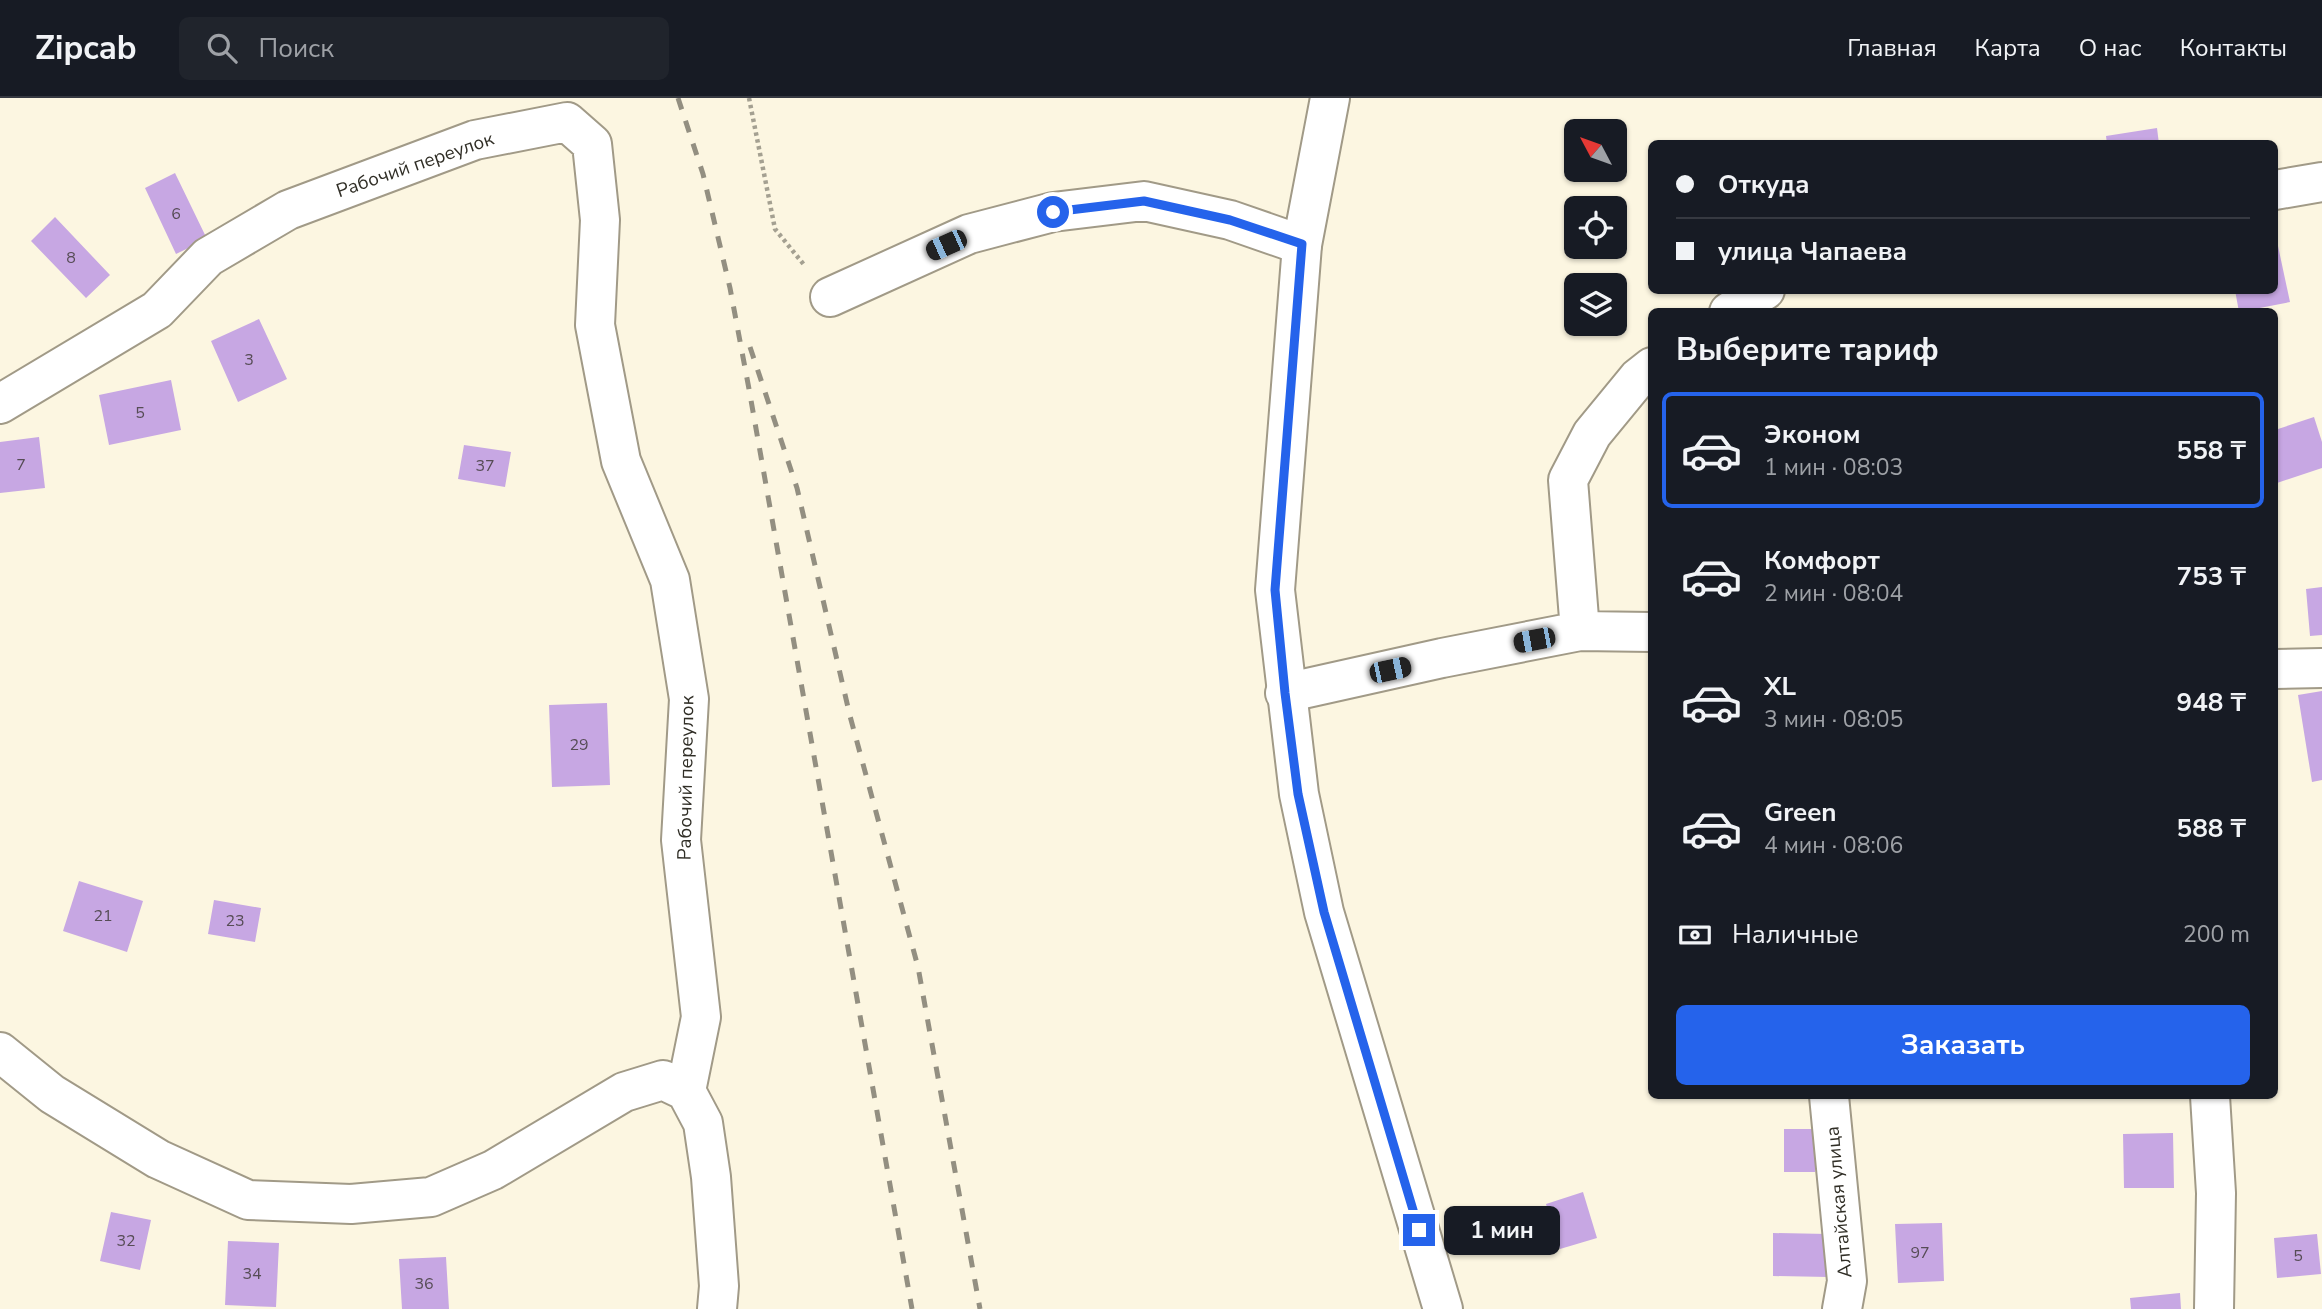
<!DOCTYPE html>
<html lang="ru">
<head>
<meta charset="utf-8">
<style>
  :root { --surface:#171b24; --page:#20242c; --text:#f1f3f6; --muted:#9ea1a6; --line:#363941; --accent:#2563eb }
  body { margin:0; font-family:"Nunito Sans",sans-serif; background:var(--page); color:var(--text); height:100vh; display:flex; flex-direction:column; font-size:26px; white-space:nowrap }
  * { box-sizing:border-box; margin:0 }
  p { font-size:23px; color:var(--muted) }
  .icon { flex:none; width:38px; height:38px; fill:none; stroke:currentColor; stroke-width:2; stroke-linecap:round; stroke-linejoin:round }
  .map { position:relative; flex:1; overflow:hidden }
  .panel { position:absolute; left:1648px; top:210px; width:630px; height:791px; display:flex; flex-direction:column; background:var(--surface); border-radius:10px; box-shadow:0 2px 5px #0004 }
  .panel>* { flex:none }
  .top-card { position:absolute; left:1648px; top:42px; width:630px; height:154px; border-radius:10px; box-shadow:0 2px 5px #0004; display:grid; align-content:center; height:154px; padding:0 28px; background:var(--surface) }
  .needle { width:46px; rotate:311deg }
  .buttons { position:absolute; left:1564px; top:21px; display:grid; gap:14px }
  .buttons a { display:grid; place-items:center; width:63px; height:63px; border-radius:10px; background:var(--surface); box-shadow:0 2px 5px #0004; font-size:35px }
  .end { position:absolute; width:32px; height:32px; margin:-16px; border:9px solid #2563eb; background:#fff; box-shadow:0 0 0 4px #fff }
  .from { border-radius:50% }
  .bubble { position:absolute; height:49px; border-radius:10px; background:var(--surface); box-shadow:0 2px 5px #0004; font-size:23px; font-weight:700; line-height:49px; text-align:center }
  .car { position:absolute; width:21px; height:42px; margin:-21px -10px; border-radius:9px; box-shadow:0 0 5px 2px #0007; background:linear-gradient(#222 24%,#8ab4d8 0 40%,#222 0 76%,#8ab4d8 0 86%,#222 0) }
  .top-card b { display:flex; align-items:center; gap:24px; height:66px; font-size:26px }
  .top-card b+b { border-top:2px solid var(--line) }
  .top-card i { width:18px; height:18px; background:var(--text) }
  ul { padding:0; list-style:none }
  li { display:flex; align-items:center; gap:21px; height:116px; margin:0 14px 10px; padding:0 14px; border:4px solid transparent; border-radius:10px }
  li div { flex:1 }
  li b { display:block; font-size:26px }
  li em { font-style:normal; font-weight:700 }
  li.current { border-color:var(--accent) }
  li>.icon { width:63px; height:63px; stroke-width:1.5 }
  h2 { padding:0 28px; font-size:32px; line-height:84px }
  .pay { display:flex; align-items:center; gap:18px; height:77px; padding:0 28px; font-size:26px }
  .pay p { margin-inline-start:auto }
  .cta { display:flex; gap:14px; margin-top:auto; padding:14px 28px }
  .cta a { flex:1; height:80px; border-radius:10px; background:var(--accent); color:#fff; font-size:28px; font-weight:700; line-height:80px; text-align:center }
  header { display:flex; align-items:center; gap:42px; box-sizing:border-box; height:98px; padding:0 35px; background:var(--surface); border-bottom:2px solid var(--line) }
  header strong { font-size:33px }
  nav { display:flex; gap:38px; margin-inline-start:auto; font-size:24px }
  .search { width:490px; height:63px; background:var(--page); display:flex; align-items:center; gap:18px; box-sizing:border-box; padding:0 24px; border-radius:10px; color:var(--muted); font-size:26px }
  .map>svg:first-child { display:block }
</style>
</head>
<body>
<header>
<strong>Zipcab</strong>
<div class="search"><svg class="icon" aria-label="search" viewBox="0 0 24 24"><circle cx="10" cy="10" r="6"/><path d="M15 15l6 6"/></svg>Поиск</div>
<nav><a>Главная</a><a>Карта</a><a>О нас</a><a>Контакты</a></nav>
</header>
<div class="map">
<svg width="2322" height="1211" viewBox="0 0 2322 1211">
  <rect width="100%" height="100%" fill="#fcf6e1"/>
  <!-- building -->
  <path fill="#c7a7e3" d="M2157 30 2159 46H2107L2106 38Z
    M175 75 207 141 176 156 145 90Z
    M55 119 110 177 86 200 31 143Z
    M2275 148H2278L2290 204 2239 214 2235 192H2275Z
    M259 221 287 281 238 304 211 243Z
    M171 282 181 332 109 347 99 297Z
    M2314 319 2322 344V370L2277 385 2275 332Z
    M39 339 45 390 0 395V344Z
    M464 347 511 354 505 389 458 381Z
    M2322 489V537L2310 538 2306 491Z
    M2322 593V682L2312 684 2298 597Z
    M607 605 610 687 552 689 549 607Z
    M79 783 143 803 127 854 63 833Z
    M214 802 261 810 255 844 208 836Z
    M1784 1031H1815V1074H1784Z
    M2173 1035 2174 1090H2124L2123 1036Z
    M1583 1094 1597 1140 1560 1151 1546 1106Z
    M111 1114 151 1122 140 1172 100 1163Z
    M1942 1125 1944 1183 1898 1185 1895 1126Z
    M1773 1135 1828 1136V1179L1773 1178Z
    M2317 1136 2321 1176 2277 1180 2274 1140Z
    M228 1143 279 1145 276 1209 225 1207Z
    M446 1159 449 1211H402L399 1161Z
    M2180 1195 2181 1211H2131L2130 1200Z"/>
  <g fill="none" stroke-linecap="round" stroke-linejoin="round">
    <!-- minor casing -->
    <g stroke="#a19a87" stroke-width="42">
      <path id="minor" d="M2275 92 2322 84
        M830 199 969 136 1053 114 1144 103 1230 122 1302 147
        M1729 214 1765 192
        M0 306 157 212 208 159 288 112 475 42 567 24 592 46 600 122 595 227 621 363 670 482 689 601 681 742 701 919 686 993
        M1580 533 1568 382 1592 336 1638 280 1652 269
        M2275 571 2322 570
        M1285 595 1442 560 1580 533 1652 534
        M0 954 52 996 158 1061 248 1102 351 1106 431 1099 493 1072 624 994 663 982 686 993 703 1025 711 1079 719 1188 717 1211
        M1829 998 1847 1183 1842 1211
        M2210 998 2216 1095 2214 1211"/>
    </g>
    <!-- tertiary casing -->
    <g stroke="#a19a87" stroke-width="42">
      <path id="tertiary" d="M1330 0 1302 147 1275 492 1299 696 1324 814 1443 1211"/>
    </g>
    <!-- path -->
    <path stroke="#a4a091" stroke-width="4.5" stroke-dasharray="3.5 3.5" stroke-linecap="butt" d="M749 0 775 131 805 168"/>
    <!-- minor -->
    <use href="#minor" stroke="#fff" stroke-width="38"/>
    <!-- tertiary -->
    <use href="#tertiary" stroke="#fff" stroke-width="38"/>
    <!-- rail -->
    <path stroke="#938f81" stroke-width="5" stroke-dasharray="12 12" stroke-linecap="butt" d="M678 0 703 76 730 190 749 291 912 1211
      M750 249 797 390 850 618 918 869 980 1211"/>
  </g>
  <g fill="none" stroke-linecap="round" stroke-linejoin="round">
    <!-- route -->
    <path stroke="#2563eb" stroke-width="9" d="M1053 114 1144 103 1230 122 1302 146 1275 492 1285 595 1298 696 1324 814 1419 1132"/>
  </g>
  <g text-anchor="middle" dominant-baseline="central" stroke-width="7" stroke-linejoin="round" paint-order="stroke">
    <!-- number labels -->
    <g font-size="16" fill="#564c55">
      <text x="176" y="116">6</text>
      <text x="71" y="160">8</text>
      <text x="249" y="262">3</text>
      <text x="140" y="315">5</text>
      <text x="21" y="367">7</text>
      <text x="485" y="368">37</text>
      <text x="579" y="647">29</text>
      <text x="103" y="818">21</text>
      <text x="235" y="823">23</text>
      <text x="126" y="1143">32</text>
      <text x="1920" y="1155">97</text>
      <text x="2298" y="1158">5</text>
      <text x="252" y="1176">34</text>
      <text x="424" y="1186">36</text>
    </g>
    <!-- street labels -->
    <g font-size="19" fill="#302e26" stroke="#fff">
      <text transform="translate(415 67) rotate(-19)">Рабочий переулок</text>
      <text transform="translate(686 680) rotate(-89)">Рабочий переулок</text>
      <text transform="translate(1839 1104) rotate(-95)">Алтайская улица</text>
    </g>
  </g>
</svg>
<div class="buttons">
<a><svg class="needle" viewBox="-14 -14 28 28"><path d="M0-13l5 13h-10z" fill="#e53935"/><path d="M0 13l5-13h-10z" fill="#9ea1a6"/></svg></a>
<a><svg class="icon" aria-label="locate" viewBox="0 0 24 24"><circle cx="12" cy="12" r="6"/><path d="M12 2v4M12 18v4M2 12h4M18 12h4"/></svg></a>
<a><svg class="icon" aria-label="layers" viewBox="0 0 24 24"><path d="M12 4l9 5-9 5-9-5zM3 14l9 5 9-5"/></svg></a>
</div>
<i class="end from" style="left:1053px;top:114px"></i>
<i class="end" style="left:1419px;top:1132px"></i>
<div class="bubble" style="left:1444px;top:1108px;width:116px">1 мин</div>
<i class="car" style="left:946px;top:147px;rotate:246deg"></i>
<i class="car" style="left:1534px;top:542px;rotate:259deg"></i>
<i class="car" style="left:1390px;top:572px;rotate:78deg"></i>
<div class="top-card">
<b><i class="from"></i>Откуда</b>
<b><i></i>улица Чапаева</b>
</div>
<section class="panel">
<h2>Выберите тариф</h2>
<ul>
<li class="current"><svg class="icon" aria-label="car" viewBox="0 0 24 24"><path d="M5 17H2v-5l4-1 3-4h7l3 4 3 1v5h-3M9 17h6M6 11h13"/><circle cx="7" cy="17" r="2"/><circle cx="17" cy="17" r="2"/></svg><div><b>Эконом</b><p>1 мин · 08:03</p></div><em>558 ₸</em></li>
<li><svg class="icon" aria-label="car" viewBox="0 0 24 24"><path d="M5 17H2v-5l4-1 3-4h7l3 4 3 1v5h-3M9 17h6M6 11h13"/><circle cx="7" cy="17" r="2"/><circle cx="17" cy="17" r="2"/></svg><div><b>Комфорт</b><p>2 мин · 08:04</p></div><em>753 ₸</em></li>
<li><svg class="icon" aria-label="car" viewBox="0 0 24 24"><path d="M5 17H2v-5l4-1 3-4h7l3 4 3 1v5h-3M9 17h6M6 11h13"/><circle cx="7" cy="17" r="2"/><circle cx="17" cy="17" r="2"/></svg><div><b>XL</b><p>3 мин · 08:05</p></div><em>948 ₸</em></li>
<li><svg class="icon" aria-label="car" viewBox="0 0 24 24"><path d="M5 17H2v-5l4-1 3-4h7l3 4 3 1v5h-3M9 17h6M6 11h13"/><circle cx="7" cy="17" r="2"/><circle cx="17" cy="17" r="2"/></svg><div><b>Green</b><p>4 мин · 08:06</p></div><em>588 ₸</em></li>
</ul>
<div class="pay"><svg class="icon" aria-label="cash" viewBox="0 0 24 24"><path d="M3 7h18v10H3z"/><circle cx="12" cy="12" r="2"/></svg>Наличные<p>200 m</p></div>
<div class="cta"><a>Заказать</a></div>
</section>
</div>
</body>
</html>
